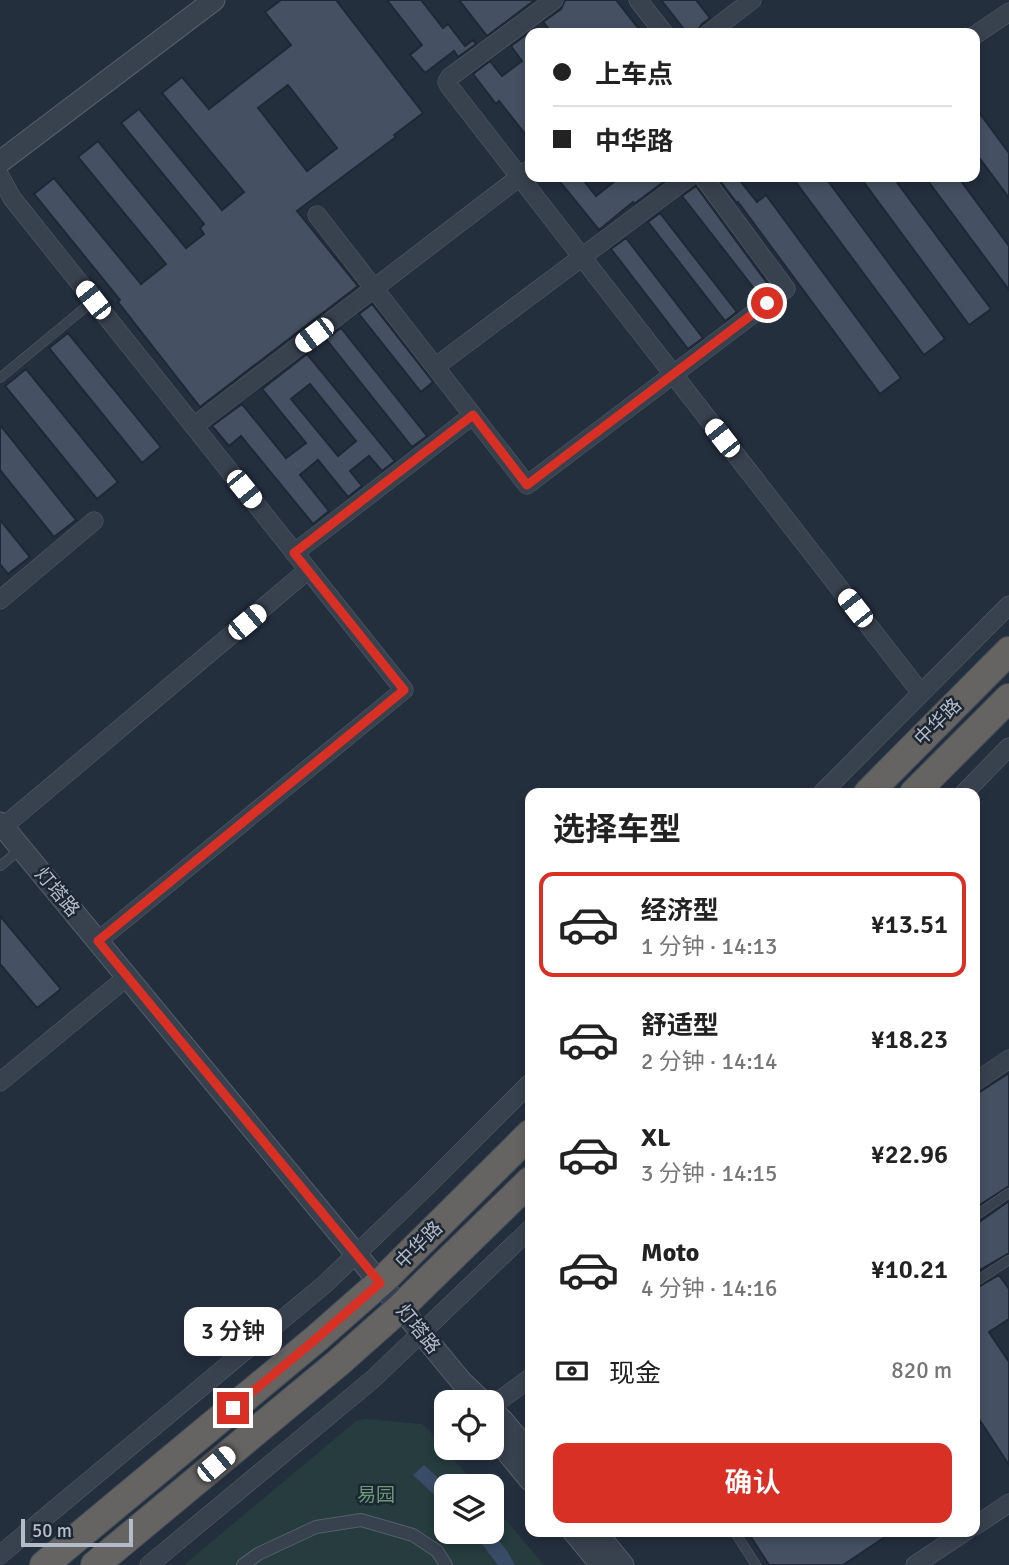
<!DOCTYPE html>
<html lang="zh">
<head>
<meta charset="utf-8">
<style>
  :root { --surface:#fff; --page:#f6f6f6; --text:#222; --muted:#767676; --line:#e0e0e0; --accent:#d93025 }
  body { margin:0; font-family:Signika,"Noto Sans SC",sans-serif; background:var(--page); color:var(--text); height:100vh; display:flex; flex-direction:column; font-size:26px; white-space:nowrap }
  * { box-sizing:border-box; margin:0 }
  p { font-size:23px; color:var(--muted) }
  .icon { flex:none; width:38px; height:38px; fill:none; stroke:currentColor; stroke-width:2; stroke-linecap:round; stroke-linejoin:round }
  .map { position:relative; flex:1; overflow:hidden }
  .panel { position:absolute; left:525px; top:788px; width:455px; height:749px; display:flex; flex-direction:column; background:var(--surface); border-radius:14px; box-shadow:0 4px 10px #0003 }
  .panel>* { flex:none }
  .banner { position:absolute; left:525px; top:28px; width:455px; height:154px; border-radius:14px; box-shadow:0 4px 10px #0003; display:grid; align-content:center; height:154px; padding:0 28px; background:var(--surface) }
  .fabs { position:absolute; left:434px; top:1390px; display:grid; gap:14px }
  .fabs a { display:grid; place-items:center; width:70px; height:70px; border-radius:14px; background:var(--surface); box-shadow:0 4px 10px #0003; font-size:35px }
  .scale { position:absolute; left:21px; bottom:18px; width:112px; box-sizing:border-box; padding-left:7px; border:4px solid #b4bcc9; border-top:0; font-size:19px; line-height:24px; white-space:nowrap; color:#b4bcc9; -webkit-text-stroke:5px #1d2633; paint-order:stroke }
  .end { position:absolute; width:32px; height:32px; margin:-16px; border:9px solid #d93025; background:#fff; box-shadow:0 0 0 4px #fff }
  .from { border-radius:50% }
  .bubble { position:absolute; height:49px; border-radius:14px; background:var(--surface); box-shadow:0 4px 10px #0003; font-size:23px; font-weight:600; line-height:49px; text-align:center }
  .car { position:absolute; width:21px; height:42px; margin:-21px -10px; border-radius:9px; box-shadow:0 0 5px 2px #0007; background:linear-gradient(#fff 24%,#345 0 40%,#fff 0 76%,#345 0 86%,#fff 0) }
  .banner b { display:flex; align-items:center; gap:24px; height:66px; font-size:26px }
  .banner b+b { border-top:2px solid var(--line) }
  .banner i { width:18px; height:18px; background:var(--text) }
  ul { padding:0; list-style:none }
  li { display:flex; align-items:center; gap:21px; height:105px; margin:0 14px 10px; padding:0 14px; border:4px solid transparent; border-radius:14px }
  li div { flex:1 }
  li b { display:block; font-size:26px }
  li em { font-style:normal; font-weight:600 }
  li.active { border-color:var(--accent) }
  li>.icon { width:63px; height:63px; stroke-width:1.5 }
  h2 { padding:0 28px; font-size:32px; line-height:84px }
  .pay { display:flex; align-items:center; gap:18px; height:77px; padding:0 28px; font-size:26px }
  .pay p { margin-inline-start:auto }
  .button { display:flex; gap:14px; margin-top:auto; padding:14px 28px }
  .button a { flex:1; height:80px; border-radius:14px; background:var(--accent); color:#fff; font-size:28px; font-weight:600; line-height:80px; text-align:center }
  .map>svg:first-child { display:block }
</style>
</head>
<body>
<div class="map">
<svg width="1009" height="1565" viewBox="0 0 1009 1565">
  <rect width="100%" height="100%" fill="#242f3e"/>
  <!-- green -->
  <path fill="#263c3f" d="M366 1419 422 1424 429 1430 476 1486H446V1531H492V1504L544 1565H184L356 1421Z"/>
  <!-- water -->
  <path fill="#394c67" d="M424 1465 447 1486 446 1506 413 1475Z
    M472 1531H492L507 1551 515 1565H498Z"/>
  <!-- building -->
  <path fill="#455162" stroke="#1f2835" stroke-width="2" fill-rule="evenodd" d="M281 0H336L423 113 394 135 396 137 297 211 358 286 200 407 118 302 120 300 34 194 54 178 141 284 166 264 78 157 98 141 186 248 204 234 200 228 204 224 121 123 139 109 222 210 244 192 162 93 182 77 209 109 291 45 265 12ZM288 85 337 148 307 171 258 108Z
    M387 0H421L443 28 448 24 465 46 473 40 476 44 458 57 454 51 425 73 410 55 422 45Z
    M459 0H535L487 36Z
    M565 0H616L642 33H552L543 22 561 9Z
    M661 0H696L710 18 702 24 696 33H687Z
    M530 32V140L499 101 496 104 473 74 490 61 502 76 522 61 511 46Z
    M975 107 1009 153V198L975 152Z
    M556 177H581L596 196 620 177H670L634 204 633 202 599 230Z
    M717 177H737L757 202 766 195 901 378 880 394 738 202 737 203Z
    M792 177H825L945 339 924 355Z
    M860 177H893L991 309 969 325Z
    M925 177H958L1009 246V290Z
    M696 186 770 287 759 295 682 196Z
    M660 213 737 312 725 321 648 222Z
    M626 238 703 338 688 349 611 249Z
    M372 304 433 382 421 392 359 314Z
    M341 328 427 436 412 447 326 339Z
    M68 333 161 447 142 463 49 348Z
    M307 354 395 461 382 471 369 456 350 471 362 486 348 497 318 460 300 475 329 511 313 524 241 436 229 446 212 426 242 404 286 458 306 443 262 389ZM310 384 356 441 338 456 291 399Z
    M26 369 118 482 97 499 5 386Z
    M0 425 76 520 54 537 0 470Z
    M0 520 30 557 8 574 0 564Z
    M0 916 61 989 37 1008 0 964Z
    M1009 1073V1186L975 1208V1093L981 1091Z
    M1009 1201V1253L978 1271 975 1266V1223L979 1222Z
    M999 1275 1009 1289V1319L989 1332 1009 1362V1465L975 1413V1289Z
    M747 1531H894L843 1565H769Z"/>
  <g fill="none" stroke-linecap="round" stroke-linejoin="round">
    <!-- service casing -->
    <g stroke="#565f6c" stroke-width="10">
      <path id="service" d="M0 378 93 301
        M0 866 21 849
        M975 1216 1009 1193
        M975 1282 1009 1260
        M734 1531 756 1565"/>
    </g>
    <!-- pedestrian casing -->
    <g stroke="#565f6c" stroke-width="14">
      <path id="pedestrian" d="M243 1565 258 1554 316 1527 361 1520 413 1535 437 1551 446 1565"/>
    </g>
    <!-- minor casing -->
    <g stroke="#565f6c" stroke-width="19">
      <path id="minor" d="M554 0 450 77 447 82 449 86 921 693
        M638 0 664 33
        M709 33 752 0
        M975 35 1009 12
        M0 176 12 198 404 690 98 941
        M317 215 527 485 786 289 703 177
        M435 367 689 177
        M194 426 530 169
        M294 553 473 415
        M0 600 94 521
        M822 793 1009 605
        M964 793 1009 747
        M3 827 308 570
        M0 1082 127 977
        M975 1082 1009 1059
        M492 1406 530 1378
        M975 1526 1009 1503
        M0 1555 325 1284 426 1187 530 1083
        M149 1565 373 1379 530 1229
        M915 1565 966 1531"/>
    </g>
    <!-- tertiary casing -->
    <g stroke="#565f6c" stroke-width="23">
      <path id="tertiary" d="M0 162 214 0
        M0 823 461 1381 483 1402
        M492 1410 503 1421 530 1453
        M492 1434 530 1480
        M573 1531 601 1565
        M595 1531 623 1565"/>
    </g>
    <!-- trunk casing -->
    <g stroke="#434c59" stroke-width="30">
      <path id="trunk" d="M868 793 1009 651
        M914 793 1009 698
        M44 1565 317 1338 384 1279 530 1134
        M95 1565 338 1363 400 1308 530 1181"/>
    </g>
    <!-- service -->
    <use href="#service" stroke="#38414e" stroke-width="9"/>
    <!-- pedestrian -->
    <use href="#pedestrian" stroke="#38414e" stroke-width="12"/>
    <!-- minor -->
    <use href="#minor" stroke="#38414e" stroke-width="18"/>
    <!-- tertiary -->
    <use href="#tertiary" stroke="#38414e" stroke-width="21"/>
    <!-- trunk -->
    <use href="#trunk" stroke="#656462" stroke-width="28"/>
  </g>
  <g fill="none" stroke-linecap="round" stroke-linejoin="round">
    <!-- route -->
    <path stroke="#d93025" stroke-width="9" d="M233 1408 317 1338 380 1283 98 941 404 690 294 553 473 415 527 485 767 303"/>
  </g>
  <g text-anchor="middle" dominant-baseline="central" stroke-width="5" stroke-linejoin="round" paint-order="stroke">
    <!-- street labels -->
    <g font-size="19" fill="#b4bcc9" stroke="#1d2633">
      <text transform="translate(938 722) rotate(-45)">中华路</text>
      <text transform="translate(57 892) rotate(50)">灯塔路</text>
      <text transform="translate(419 1245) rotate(-45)">中华路</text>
      <text transform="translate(418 1329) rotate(51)">灯塔路</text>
    </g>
    <!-- park labels -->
    <g font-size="19" fill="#6b9a76" stroke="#1d2633">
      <text x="376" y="1495">易园</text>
    </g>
  </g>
</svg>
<div class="fabs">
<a><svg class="icon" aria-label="locate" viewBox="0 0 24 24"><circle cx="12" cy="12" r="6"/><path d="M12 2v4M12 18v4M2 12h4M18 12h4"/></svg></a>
<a><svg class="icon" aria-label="layers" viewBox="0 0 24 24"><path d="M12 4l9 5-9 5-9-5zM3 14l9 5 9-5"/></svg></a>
</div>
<div class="scale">50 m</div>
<i class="end from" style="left:767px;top:303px"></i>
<i class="end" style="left:233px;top:1408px"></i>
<div class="bubble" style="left:184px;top:1307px;width:98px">3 分钟</div>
<i class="car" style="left:93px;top:300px;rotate:322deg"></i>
<i class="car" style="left:314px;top:335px;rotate:233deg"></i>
<i class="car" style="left:722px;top:438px;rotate:322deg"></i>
<i class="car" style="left:244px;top:489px;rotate:141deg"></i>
<i class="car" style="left:855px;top:608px;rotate:322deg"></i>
<i class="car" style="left:247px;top:622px;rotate:50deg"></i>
<i class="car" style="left:216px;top:1464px;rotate:50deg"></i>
<div class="banner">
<b><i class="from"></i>上车点</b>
<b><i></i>中华路</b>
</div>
<section class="panel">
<h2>选择车型</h2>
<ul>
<li class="active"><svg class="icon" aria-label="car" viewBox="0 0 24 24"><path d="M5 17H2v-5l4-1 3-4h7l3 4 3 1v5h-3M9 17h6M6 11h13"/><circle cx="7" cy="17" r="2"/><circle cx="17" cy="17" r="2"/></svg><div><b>经济型</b><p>1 分钟 · 14:13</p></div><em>¥13.51</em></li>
<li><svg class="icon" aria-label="car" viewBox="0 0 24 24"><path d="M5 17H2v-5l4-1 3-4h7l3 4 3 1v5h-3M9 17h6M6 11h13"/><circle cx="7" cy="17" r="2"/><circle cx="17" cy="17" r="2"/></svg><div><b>舒适型</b><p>2 分钟 · 14:14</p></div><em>¥18.23</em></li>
<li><svg class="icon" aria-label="car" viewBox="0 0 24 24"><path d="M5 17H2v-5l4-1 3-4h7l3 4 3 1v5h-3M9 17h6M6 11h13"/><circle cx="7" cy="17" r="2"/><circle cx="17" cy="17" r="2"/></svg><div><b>XL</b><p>3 分钟 · 14:15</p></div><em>¥22.96</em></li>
<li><svg class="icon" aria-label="car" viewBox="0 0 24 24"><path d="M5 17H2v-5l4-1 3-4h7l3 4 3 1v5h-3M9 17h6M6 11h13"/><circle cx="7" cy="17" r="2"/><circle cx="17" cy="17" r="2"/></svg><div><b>Moto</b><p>4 分钟 · 14:16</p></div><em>¥10.21</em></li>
</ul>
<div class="pay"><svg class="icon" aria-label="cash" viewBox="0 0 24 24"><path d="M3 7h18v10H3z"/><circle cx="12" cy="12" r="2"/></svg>现金<p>820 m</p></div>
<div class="button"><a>确认</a></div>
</section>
</div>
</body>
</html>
